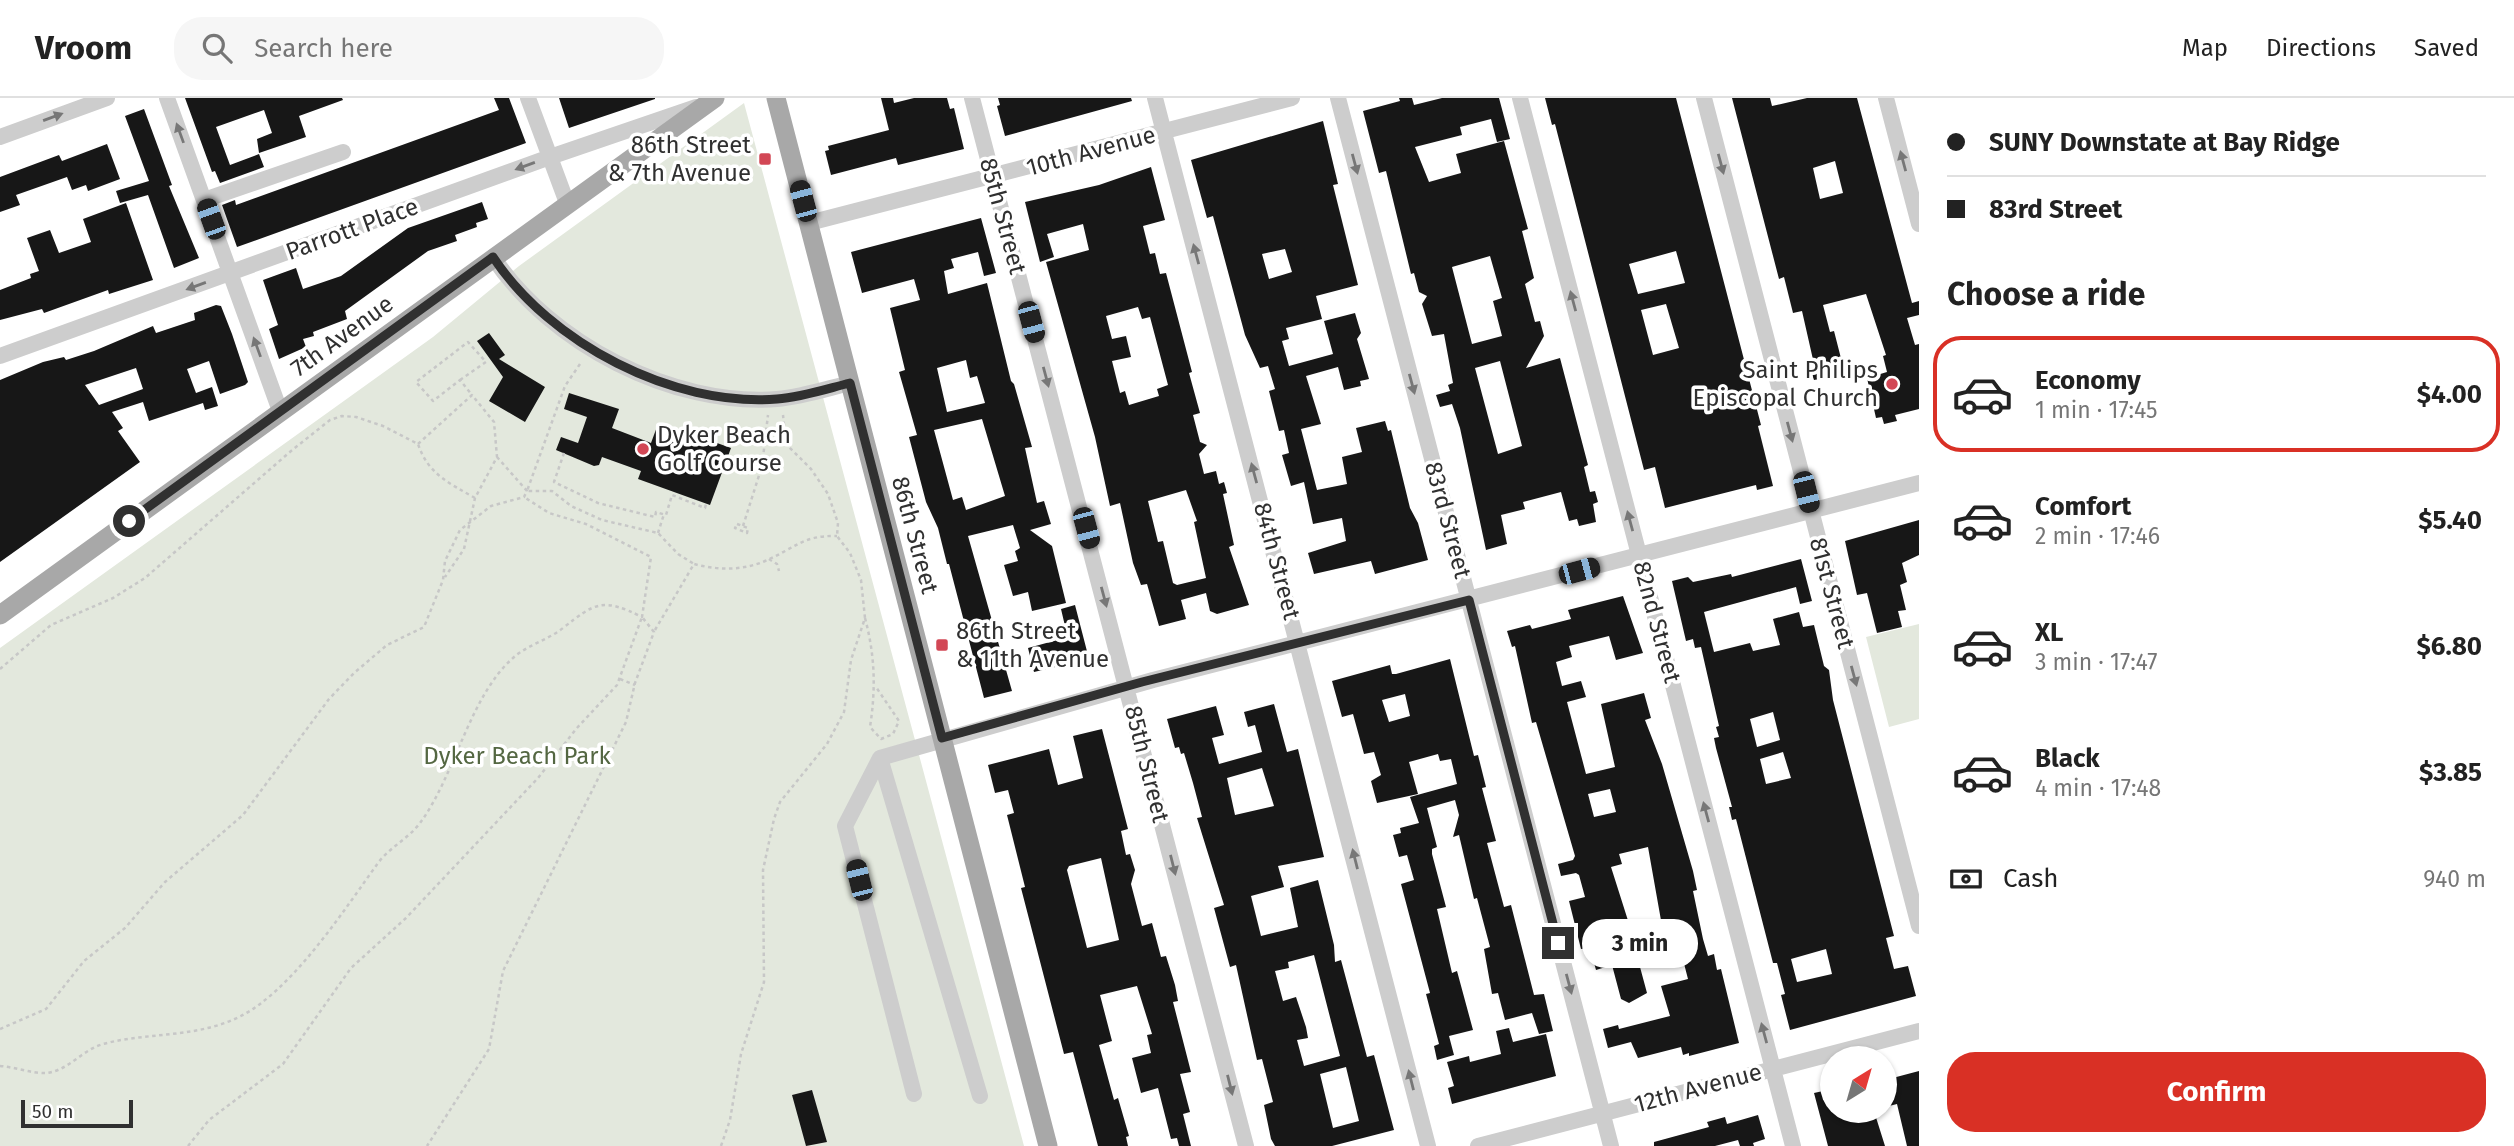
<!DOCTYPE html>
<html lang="en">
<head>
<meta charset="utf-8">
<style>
  :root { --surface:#fff; --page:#f6f6f6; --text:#222; --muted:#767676; --line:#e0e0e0; --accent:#d93025 }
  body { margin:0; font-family:"Fira Sans",sans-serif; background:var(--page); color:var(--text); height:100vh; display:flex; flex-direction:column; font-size:26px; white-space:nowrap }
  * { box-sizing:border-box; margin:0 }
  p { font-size:23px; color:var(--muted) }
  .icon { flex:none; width:38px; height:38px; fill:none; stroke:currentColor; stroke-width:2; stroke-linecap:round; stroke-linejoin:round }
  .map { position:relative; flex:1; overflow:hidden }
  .details { display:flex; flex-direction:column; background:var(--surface); width:595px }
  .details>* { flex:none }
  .hud { display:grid; align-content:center; height:154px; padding:0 28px; background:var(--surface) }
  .needle { width:46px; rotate:37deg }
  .fabs { position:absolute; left:1820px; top:948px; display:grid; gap:14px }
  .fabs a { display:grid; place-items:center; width:77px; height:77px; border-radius:50%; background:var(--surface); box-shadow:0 2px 5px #0004; font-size:35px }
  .scale { position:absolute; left:21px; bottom:18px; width:112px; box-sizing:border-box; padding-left:7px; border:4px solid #303030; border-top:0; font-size:19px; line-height:24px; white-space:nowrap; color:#303030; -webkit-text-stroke:5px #fff; paint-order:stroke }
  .end { position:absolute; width:32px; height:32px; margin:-16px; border:9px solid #303030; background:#fff; box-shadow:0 0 0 4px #fff }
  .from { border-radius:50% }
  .bubble { position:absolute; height:49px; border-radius:24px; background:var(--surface); box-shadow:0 2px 5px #0004; font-size:23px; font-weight:700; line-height:49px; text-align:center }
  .car { position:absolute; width:21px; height:42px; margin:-21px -10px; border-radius:9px; box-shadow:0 0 5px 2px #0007; background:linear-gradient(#222 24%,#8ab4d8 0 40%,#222 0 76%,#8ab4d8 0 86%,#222 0) }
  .hud b { display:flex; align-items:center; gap:24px; height:66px; font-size:26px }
  .hud b+b { border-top:2px solid var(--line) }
  .hud i { width:18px; height:18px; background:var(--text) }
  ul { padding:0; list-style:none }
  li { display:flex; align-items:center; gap:21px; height:116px; margin:0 14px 10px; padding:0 14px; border:4px solid transparent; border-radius:28px }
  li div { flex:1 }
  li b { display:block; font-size:26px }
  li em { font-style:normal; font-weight:700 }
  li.selected { border-color:var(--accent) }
  li>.icon { width:63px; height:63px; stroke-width:1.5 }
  h2 { padding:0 28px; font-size:32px; line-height:84px }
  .pay { display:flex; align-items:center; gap:18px; height:77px; padding:0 28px; font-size:26px }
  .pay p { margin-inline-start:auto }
  .primary-button { display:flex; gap:14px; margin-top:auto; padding:14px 28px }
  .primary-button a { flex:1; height:80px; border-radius:28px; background:var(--accent); color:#fff; font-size:28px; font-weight:700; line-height:80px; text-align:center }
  header { display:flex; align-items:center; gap:42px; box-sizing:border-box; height:98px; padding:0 35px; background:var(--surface); border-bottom:2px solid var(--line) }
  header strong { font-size:33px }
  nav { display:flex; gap:38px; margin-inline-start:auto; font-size:24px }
  .search { width:490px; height:63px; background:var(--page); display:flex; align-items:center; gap:18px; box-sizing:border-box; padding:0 24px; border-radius:28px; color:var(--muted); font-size:26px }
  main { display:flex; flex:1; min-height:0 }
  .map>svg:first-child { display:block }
</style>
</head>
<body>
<header>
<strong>Vroom</strong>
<div class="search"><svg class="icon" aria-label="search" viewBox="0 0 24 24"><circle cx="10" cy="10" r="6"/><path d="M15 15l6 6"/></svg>Search here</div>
<nav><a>Map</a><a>Directions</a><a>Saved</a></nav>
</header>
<main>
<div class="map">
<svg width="1919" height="1048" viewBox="0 0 1919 1048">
  <rect width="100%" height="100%" fill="#fff"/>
  <!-- green -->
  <path fill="#e3e8dd" d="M744 5 1024 1048H0V550L433 239 519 168Z
    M1919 526V621L1889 629 1866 539Z"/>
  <!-- building -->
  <path fill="#171717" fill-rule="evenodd" d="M185 0H342L343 2 299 18 306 39 259 55 257 41 272 35 264 12 216 29 230 67 259 56 264 69 220 85 215 73 212 74Z
    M494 0H509L526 45 237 149 222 107 235 102 236 107 499 12Z
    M559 0H655V1L569 30Z
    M881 0H893L894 5 914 0H947L950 11 954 10 964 51 898 67 896 60 831 77 825 53 829 52 828 48 889 32Z
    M998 0H1131L1132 3 1005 38 997 8 1000 7Z
    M1399 0H1412L1414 7 1442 0H1499L1510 41 1497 44 1491 21 1460 29 1462 37 1415 49 1429 84 1461 75 1456 56 1504 43 1528 131 1522 133 1534 180 1525 186 1535 224 1540 223 1544 238 1526 270 1560 260 1588 367 1584 369 1590 394 1595 393 1598 404 1593 406 1596 424 1579 428 1577 421 1569 423 1561 394 1523 404 1525 411 1501 417 1507 446 1486 452 1460 330 1452 306 1440 309 1436 297 1450 293 1448 287 1453 285 1444 236 1432 238 1422 206 1427 198 1419 194 1414 175 1411 176 1386 73 1379 75 1363 13 1400 3ZM1490 158 1502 200 1493 203 1502 238 1472 246 1452 169ZM1500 263 1522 348 1498 356 1475 270Z
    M1545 0H1676L1761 327 1758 328 1773 388 1757 392 1756 387 1665 410 1655 369 1644 372 1555 26 1552 27ZM1676 153 1685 185 1638 196 1629 166ZM1666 206 1679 250 1653 257 1641 212Z
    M1732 0H1770L1772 8 1807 0H1857L1912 205 1919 203V217L1907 220 1915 247 1919 246V311L1895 317 1897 323 1884 326 1882 319 1876 320 1867 280 1887 274 1883 258 1886 257 1866 196 1823 207 1830 234 1834 233 1845 276 1814 282 1809 267 1814 266 1802 213 1793 215 1784 179 1779 181ZM1835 63 1843 95 1820 101 1813 70Z
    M144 11 172 87 169 88 199 160 174 170 148 97 120 105 116 93 149 83 125 18Z
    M1323 23 1338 86 1333 87 1358 187 1316 198 1322 221 1286 230 1289 241 1282 243 1289 268 1333 256 1324 223 1355 215 1361 235 1357 241 1369 281 1360 283 1361 288 1344 292 1338 269 1306 278 1321 326 1301 331 1317 392 1347 386 1342 359 1362 354 1356 330 1385 323 1388 333 1391 332 1410 410 1418 425 1428 462 1375 476 1371 463 1314 476 1308 455 1346 443 1342 420 1313 426 1304 384 1291 388 1282 357 1289 355 1284 332 1279 333 1269 293 1275 291 1268 268 1260 270 1245 237 1213 118 1207 120 1191 62ZM1285 151 1292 174 1269 181 1262 156Z
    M107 46 120 81 88 93 86 87 72 92 67 79 16 97 20 107 0 114V79L59 57 62 63Z
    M1151 69 1165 122 1143 128 1150 156 1155 155 1160 176 1166 175 1192 274 1189 275 1200 315 1193 317 1200 344 1207 347 1199 356 1204 376 1216 373 1219 386 1224 384 1227 395 1223 396 1234 447 1229 449 1249 507 1217 516 1210 513 1206 495 1181 502 1186 521 1159 528 1147 486 1141 487 1133 465 1120 405 1110 408 1095 339 1046 164 1089 152 1083 126 1047 136 1054 159 1040 164 1025 104 1099 87ZM1138 209 1142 221 1150 219 1168 287 1157 291 1159 298 1129 307 1125 293 1120 295 1112 263 1131 259 1126 238 1112 241 1106 218ZM1186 392 1197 423 1194 424 1206 480 1177 487 1173 485 1163 443 1158 444 1148 403Z
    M482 104 488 121 476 125 477 129 455 137 457 143 428 153 345 213 347 221 313 234 314 238 303 241 306 249 279 261 269 231 278 227 263 182 296 170 303 191 341 178 408 130Z
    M126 105 153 182 109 196 108 192 44 215 42 211 0 222V192L31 180 30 176 39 173 27 140 50 132 59 155 91 144 83 121Z
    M981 120 996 175 984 178 978 154 951 161 954 170 944 173 948 196 987 185 1011 283 1014 286 1032 349 1025 350 1037 405 1044 403 1051 426 1030 432 1052 448 1066 505 1032 513 1028 494 1013 498 1004 467 1018 463 1015 453 1020 450 1013 427 968 438 1012 593 984 600 949 466H947L938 430 926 404 909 339 917 337 899 274 905 272 890 210 920 202 914 181 862 195 851 154ZM966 262 970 280 977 278 985 305 947 314 937 270ZM982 321 1005 398 966 412 962 399 953 402 934 332Z
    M216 207 221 208 232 236 248 284 245 287 220 296 209 263 187 271 196 295 212 289 218 308 205 312 203 305 149 323 143 304 112 314 123 330 118 333 140 364 0 464V282L43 264 64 259 66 262 94 253 153 228 156 235 195 222 194 215ZM136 270 143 291 99 307 85 287Z
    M489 235 505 257 499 261 545 289 525 324 489 303 503 279 477 243Z
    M569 295 619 311 612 330 651 345 658 326 701 346 703 340 731 350 710 407 638 381 641 373 602 359 599 367 594 368 556 352 561 339 578 345 587 319 564 311Z
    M1919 422V457L1902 465 1907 484 1900 487 1906 512 1898 513 1902 529 1877 535 1867 495 1857 497 1845 443Z
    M1801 461 1812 503 1800 506 1796 489 1704 514 1714 554 1750 545 1753 553 1780 547 1773 521 1799 514 1803 529 1814 527 1824 568 1829 572 1833 602 1894 838 1886 840 1894 871 1908 868 1916 898 1790 932 1781 897 1785 896 1777 865H1773L1736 721 1732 722 1729 709H1732L1716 650 1714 640 1719 639 1716 629 1719 628 1701 549 1695 550 1693 541 1686 543 1672 483 1688 479 1693 484 1731 476 1732 479ZM1773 614 1780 642 1757 649 1750 621ZM1783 654 1791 680 1766 686 1760 661ZM1826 851 1832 876 1797 884 1791 861Z
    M1623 498 1643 555 1616 562 1609 538 1569 548 1572 559 1556 564 1562 588 1581 583 1586 599 1567 604 1586 676 1615 669 1601 606 1644 595 1651 620 1645 622 1662 666 1693 773 1697 792 1693 793 1703 841 1708 858 1714 856 1717 872 1721 871 1739 945 1689 958V955L1683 957 1681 949 1638 960 1631 944 1608 950 1603 931 1618 927 1619 931 1670 918 1661 888 1688 881 1681 854 1674 856 1670 838 1665 827 1662 828 1648 749 1619 756 1622 766 1611 769 1631 832 1626 834 1635 870 1640 869 1647 895 1629 905 1621 901 1612 867 1596 872 1590 850 1581 851 1569 803 1585 799 1579 777 1576 775 1561 778 1558 766 1573 762 1575 758 1536 624 1532 625 1515 548 1512 549 1507 533 1530 527 1532 531 1571 521 1568 512ZM1610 691 1616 714 1594 719 1588 696Z
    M1075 507 1089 561 1034 574 1028 550 1061 541 1058 530 1065 528 1061 511Z
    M1450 561 1474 658 1478 657 1486 689 1482 690 1496 743 1487 745 1504 809 1511 807 1534 897 1544 896 1553 933 1539 936 1532 915 1505 922 1498 895 1492 896 1484 851 1490 849 1477 800 1474 801 1459 737 1453 739 1459 717 1455 702 1427 710 1437 749 1432 751V756L1446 809 1437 811 1452 875 1457 873 1473 932 1449 938 1454 957 1437 962 1434 948 1439 946 1426 896 1430 895 1401 786 1414 782 1407 757 1399 759 1393 737 1401 735 1400 730 1419 725 1410 699 1457 686 1451 661 1440 663 1438 656 1409 664 1418 696 1377 705 1371 683 1381 677 1374 654 1364 656 1353 616 1342 619 1332 583 1390 567 1392 576H1396ZM1405 596 1410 618 1389 624 1382 602Z
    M1274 606 1287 654 1298 651 1324 759 1278 768 1284 789 1251 798 1261 838 1298 829 1290 790 1318 782 1334 847 1335 864 1341 862 1367 959 1374 957 1394 1032 1332 1048H1275L1271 1041 1264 1007 1273 1004 1262 961 1257 962 1236 867 1230 869 1214 810 1224 807 1197 720 1202 719 1193 685 1184 655 1181 656 1179 649 1175 650 1167 621 1216 608 1224 637 1212 640 1219 666 1262 654 1255 627 1248 629 1244 614ZM1262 670 1274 708 1235 717 1227 680ZM1314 857 1340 958 1304 968 1297 942 1308 940 1306 929 1296 899 1283 903 1275 873 1289 870 1288 864ZM1346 969 1359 1023 1333 1030 1320 976Z
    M1102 631 1128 731 1121 733 1126 757 1130 756 1135 772 1131 786 1142 828 1152 825 1161 859 1166 858 1175 887 1178 903 1173 904 1191 974 1180 976 1190 1014 1183 1016 1191 1048H1179L1177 1040 1171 1041 1158 990 1141 995 1132 960 1151 955 1147 937 1152 936 1137 888 1100 897 1112 943 1099 947 1114 1002 1118 1000 1129 1038 1126 1039 1128 1048H1098L1073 954 1064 956 1021 790 1025 789 1007 717 1014 715 1008 692 995 695 988 667 1049 651 1058 687 1083 680 1073 638ZM1101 760 1119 842 1087 850 1067 772 1069 768Z
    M1509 930 1513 944 1546 936 1556 978 1452 1006 1448 990 1454 988 1447 964 1469 958 1470 964 1501 956 1496 933Z
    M1919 973V1048H1907L1897 1006 1885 1009V982Z
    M1832 991V1013H1874L1885 1048H1828L1814 995Z
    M812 992 827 1044 806 1048 792 997Z
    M1758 1017 1765 1041 1753 1045 1754 1048H1740L1738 1042 1715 1048H1654V1044L1709 1029 1707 1024 1725 1019 1727 1026Z"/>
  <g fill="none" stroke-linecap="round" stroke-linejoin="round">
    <!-- path -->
    <path stroke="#c7c7c7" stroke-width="2.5" stroke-dasharray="3.5 3.5" stroke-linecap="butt" d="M580 266 565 288 527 393H552L571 408 602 422 658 435 678 456 694 466
      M460 282 486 264 468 244 416 284 433 303 460 282 472 297
      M418 346 472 297 494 324 497 359 475 400 464 451 445 479
      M564 355 554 384 598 405 655 419 656 414 666 417 672 397 705 410 706 406
      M737 426 748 430 747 435 735 430Z
      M743 428 762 368 768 317
      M658 435 664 416
      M769 461 777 466 779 473
      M865 520C875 558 876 590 870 629L881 641 893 636 899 623 876 589
      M655 532 694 466C717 472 742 473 765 463 794 451 802 437 837 438
      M0 571 51 527 113 500 145 480 291 353 330 322 342 318 356 319 383 328 418 346C428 376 449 385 475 400
      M620 581 635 587
      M0 931 46 911 84 863 125 830 165 784 243 717 329 601 354 575 387 547 424 529 443 482 445 463 460 432 491 408 524 399 527 393 497 359
      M0 968C15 969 33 976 47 975 69 972 82 952 103 946 155 932 211 943 260 906 305 872 345 811 378 765 390 749 408 741 420 725 455 678 469 599 513 560 527 547 548 542 563 530 595 505 602 499 642 519L651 459 586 426 549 415 524 399
      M188 1048 209 1022 283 966 351 870 406 820 538 680 576 631 617 587 642 519 654 534 635 585 626 624 503 873 489 951 427 1048
      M721 1048 730 1022 741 956 764 884 763 772 774 721 780 704 827 646 844 614 851 562 865 520 861 482 850 455 837 438 838 425 828 396 811 371 786 346 783 317"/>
    <!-- minor -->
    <path stroke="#cdcdcd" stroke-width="16" d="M167 0 280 313
      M528 0 567 105
      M972 0 1246 1048
      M1155 0 1428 1048
      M1338 0 1611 1048
      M1520 0 1793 1048
      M1704 0 1919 828
      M1886 0 1919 126
      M0 39 107 0
      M204 102 343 54
      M809 125 1292 0
      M493 159C550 245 672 309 777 301 802 299 826 291 850 285
      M0 258 550 59 696 9
      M880 660 845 728 914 996
      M980 998 880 660 1153 582 1919 385
      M1478 1048 1919 933"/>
    <!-- major -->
    <path stroke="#a8a8a8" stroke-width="19" d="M776 0 1048 1048
      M0 517 715 0"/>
  </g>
  <!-- one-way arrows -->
  <defs><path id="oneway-solid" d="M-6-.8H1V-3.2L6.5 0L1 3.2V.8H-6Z" transform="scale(1.75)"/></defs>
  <g fill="#777">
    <use href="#oneway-solid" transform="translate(53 19) rotate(-20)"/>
    <use href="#oneway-solid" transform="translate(180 35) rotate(-110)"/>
    <use href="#oneway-solid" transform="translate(1903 63) rotate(-105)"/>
    <use href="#oneway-solid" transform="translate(1355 66) rotate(75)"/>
    <use href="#oneway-solid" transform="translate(1721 66) rotate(75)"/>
    <use href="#oneway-solid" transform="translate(525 68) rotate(160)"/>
    <use href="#oneway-solid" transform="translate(1196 156) rotate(-105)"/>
    <use href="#oneway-solid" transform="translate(196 188) rotate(160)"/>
    <use href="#oneway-solid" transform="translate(1573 203) rotate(-105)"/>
    <use href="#oneway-solid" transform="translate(257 249) rotate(-110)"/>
    <use href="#oneway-solid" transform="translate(1046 279) rotate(75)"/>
    <use href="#oneway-solid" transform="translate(1412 286) rotate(75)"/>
    <use href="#oneway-solid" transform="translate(1790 334) rotate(75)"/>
    <use href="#oneway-solid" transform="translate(1254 375) rotate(-105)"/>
    <use href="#oneway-solid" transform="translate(1630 423) rotate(-105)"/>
    <use href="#oneway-solid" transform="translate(1104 499) rotate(75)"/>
    <use href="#oneway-solid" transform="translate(1854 578) rotate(75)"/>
    <use href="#oneway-solid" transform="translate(1706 714) rotate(-105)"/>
    <use href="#oneway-solid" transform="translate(1355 761) rotate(-104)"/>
    <use href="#oneway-solid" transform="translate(1173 767) rotate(76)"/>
    <use href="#oneway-solid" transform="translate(1569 886) rotate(75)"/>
    <use href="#oneway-solid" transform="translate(1764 935) rotate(-105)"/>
    <use href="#oneway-solid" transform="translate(1411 982) rotate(-104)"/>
    <use href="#oneway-solid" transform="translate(1230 987) rotate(76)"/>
  </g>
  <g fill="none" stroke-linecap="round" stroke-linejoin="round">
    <!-- route -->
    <path stroke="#303030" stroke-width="9" d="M129 423 493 159C550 245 672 309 777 301 802 299 826 291 850 285L942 640 1142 584 1469 502 1558 845"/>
  </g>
  <!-- markers -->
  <g fill="#d24755" stroke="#fff" stroke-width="2.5">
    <rect x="758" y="54" width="14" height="14" rx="3.5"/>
    <circle cx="1892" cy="286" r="7"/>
    <circle cx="643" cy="351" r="7"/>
    <rect x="935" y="540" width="14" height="14" rx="3.5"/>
  </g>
  <g text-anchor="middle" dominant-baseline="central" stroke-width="7" stroke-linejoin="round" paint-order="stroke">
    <!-- poi labels -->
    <g font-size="24" fill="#303030" stroke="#fff" text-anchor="end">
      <text x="751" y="47">86th Street<tspan x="751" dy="28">&amp; 7th Avenue</tspan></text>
      <text x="1878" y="272">Saint Philips<tspan x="1878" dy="28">Episcopal Church</tspan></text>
      <text x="657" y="337" text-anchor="start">Dyker Beach<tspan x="657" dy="28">Golf Course</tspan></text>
      <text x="956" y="533" text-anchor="start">86th Street<tspan x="956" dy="28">&amp; 11th Avenue</tspan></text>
    </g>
    <!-- street labels -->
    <g font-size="24" fill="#303030" stroke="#fff">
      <text transform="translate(1091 53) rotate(-15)">10th Avenue</text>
      <text transform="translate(1003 118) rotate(75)">85th Street</text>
      <text transform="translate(352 131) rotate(-20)">Parrott Place</text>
      <text transform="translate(342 238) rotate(-36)">7th Avenue</text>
      <text transform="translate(1448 422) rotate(75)">83rd Street</text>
      <text transform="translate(915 437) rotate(75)">86th Street</text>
      <text transform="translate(1277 463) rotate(75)">84th Street</text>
      <text transform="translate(1832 495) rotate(75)">81st Street</text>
      <text transform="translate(1657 524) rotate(75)">82nd Street</text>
      <text transform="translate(1147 666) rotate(76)">85th Street</text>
      <text transform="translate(1698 990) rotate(-15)">12th Avenue</text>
    </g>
    <!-- park labels -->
    <g font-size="24" fill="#546742" stroke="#fff">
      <text x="517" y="658">Dyker Beach Park</text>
    </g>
  </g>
</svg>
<div class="fabs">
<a><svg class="needle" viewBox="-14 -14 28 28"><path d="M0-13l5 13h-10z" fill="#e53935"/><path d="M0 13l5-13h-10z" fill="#767676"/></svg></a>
</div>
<div class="scale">50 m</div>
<i class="end from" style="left:129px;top:423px"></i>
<i class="end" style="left:1558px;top:845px"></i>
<div class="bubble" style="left:1582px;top:821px;width:116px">3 min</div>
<i class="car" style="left:803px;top:103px;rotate:345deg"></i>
<i class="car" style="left:211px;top:121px;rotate:340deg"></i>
<i class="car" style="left:1031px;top:224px;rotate:165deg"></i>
<i class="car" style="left:1806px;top:394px;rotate:166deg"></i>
<i class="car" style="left:1086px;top:430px;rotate:165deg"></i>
<i class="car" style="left:1579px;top:473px;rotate:75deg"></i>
<i class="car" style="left:859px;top:782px;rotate:346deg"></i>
</div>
<section class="details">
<div class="hud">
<b><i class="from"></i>SUNY Downstate at Bay Ridge</b>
<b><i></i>83rd Street</b>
</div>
<h2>Choose a ride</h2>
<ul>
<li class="selected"><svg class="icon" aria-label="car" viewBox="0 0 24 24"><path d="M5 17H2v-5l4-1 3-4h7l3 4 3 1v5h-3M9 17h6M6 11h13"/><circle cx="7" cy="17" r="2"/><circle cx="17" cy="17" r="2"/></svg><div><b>Economy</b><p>1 min · 17:45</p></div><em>$4.00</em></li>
<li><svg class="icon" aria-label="car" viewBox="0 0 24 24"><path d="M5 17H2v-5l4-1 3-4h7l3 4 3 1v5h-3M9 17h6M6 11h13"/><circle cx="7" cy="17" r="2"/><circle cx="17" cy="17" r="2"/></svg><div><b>Comfort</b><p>2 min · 17:46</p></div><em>$5.40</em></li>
<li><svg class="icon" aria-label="car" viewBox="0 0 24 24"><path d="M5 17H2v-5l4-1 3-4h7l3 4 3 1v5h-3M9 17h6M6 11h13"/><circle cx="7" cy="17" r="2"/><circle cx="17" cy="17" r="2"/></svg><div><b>XL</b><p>3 min · 17:47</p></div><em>$6.80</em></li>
<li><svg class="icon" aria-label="car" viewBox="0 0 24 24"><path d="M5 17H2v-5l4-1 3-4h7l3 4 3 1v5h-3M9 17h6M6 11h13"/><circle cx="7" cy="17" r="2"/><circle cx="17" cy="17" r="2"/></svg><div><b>Black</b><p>4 min · 17:48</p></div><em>$3.85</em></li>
</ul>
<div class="pay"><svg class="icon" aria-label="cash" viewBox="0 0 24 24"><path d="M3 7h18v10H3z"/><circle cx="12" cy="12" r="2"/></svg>Cash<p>940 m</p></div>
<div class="primary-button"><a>Confirm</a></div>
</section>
</main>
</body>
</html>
